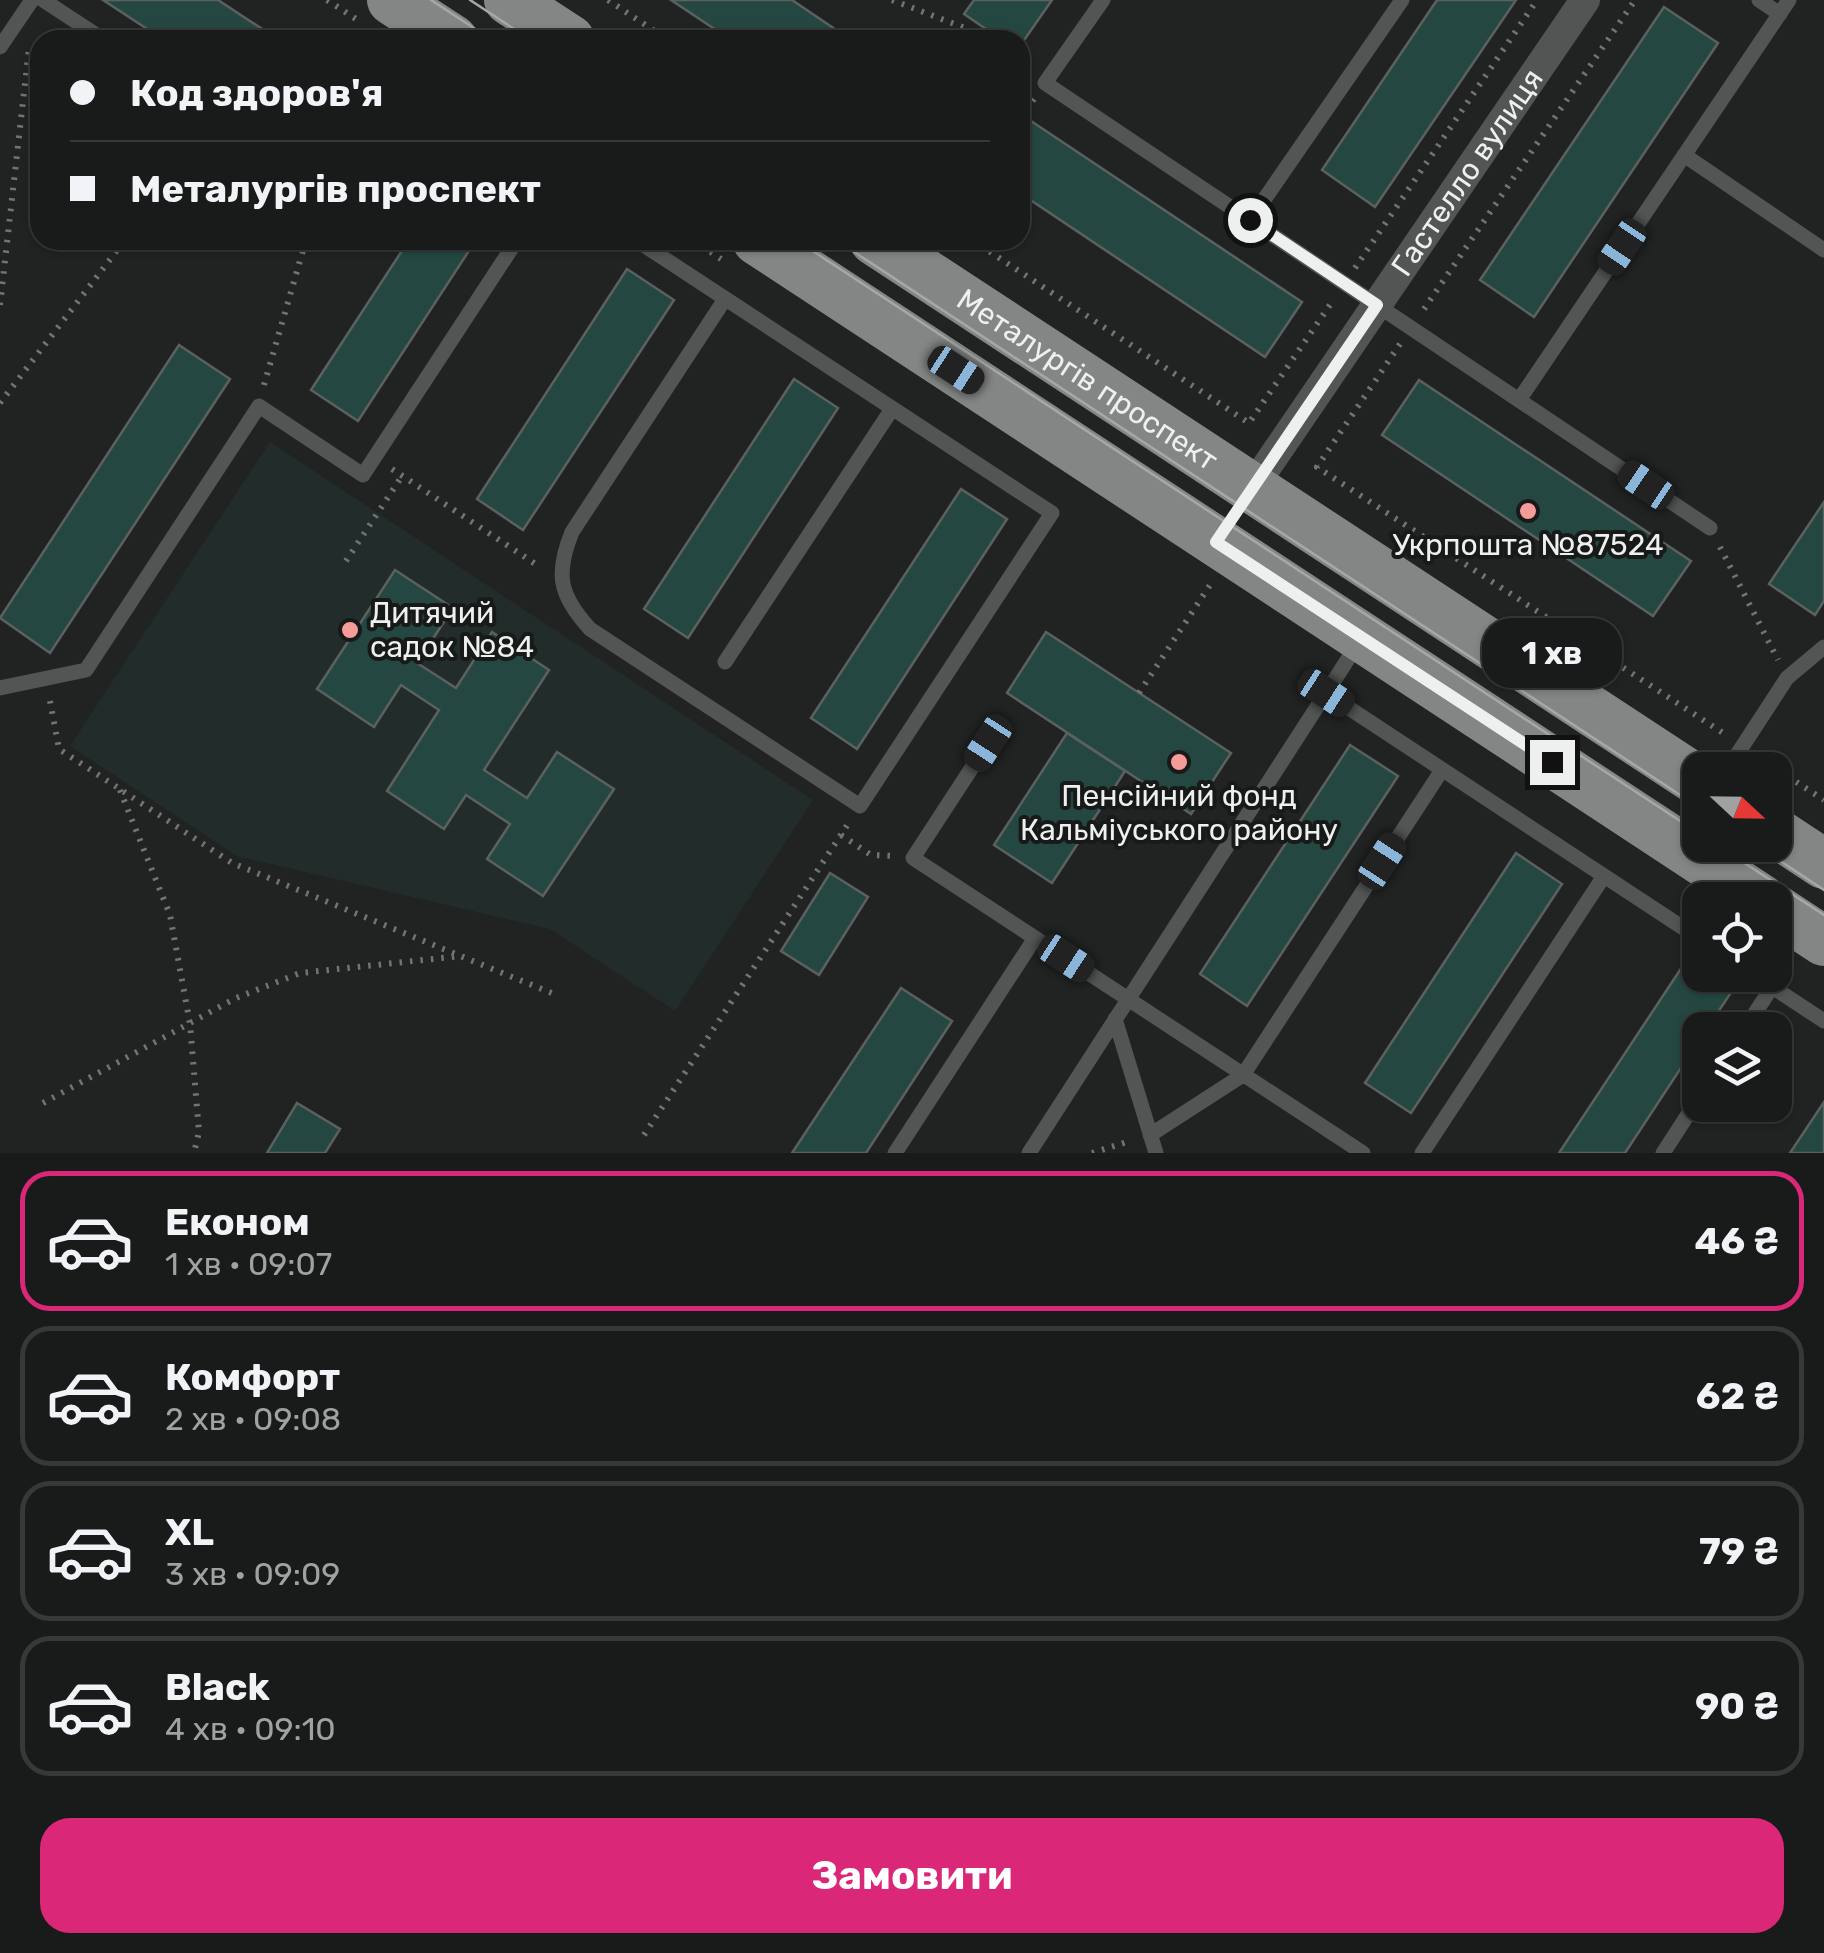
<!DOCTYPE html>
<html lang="uk">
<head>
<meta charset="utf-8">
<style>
  :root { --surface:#191a1a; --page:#262727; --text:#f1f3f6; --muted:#9fa1a2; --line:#373839; --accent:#db2777 }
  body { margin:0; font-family:Rubik,sans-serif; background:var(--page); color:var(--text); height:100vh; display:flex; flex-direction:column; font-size:38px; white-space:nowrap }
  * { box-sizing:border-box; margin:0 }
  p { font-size:32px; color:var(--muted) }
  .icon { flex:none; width:55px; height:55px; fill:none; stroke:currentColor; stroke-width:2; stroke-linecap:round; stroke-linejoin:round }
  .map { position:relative; height:1153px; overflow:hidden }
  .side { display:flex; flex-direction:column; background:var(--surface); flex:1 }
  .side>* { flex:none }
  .banner { position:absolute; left:30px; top:30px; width:1000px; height:220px; border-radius:30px; box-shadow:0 2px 8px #0004,0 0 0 2px var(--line); display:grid; align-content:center; height:220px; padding:0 40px; background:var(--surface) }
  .needle { width:65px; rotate:112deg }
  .fabs { position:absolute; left:1682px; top:752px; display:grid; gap:20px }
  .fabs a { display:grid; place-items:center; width:110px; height:110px; border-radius:20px; background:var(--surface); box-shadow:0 2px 8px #0004,0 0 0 2px var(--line); font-size:50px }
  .end { position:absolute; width:45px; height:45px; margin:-22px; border:12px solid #eef0ef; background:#111; box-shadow:0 0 0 5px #111 }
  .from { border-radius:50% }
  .bubble { position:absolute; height:70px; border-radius:30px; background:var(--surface); box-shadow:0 2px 8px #0004,0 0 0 2px var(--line); font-size:32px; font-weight:700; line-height:70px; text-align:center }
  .car { position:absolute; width:30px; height:60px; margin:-30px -15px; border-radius:12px; box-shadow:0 0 8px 2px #0007; background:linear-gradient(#222 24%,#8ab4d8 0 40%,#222 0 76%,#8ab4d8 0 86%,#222 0) }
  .banner b { display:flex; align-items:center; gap:35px; height:95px; font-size:38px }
  .banner b+b { border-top:2px solid var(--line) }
  .banner i { width:25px; height:25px; background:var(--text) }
  ul { padding:18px 0 0; list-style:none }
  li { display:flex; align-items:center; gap:30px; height:140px; margin:0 20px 15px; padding:0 20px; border:5px solid var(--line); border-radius:30px }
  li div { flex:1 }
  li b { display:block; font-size:38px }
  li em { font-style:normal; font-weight:700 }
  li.active { border-color:var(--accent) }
  li>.icon { width:90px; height:90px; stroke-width:1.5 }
  .primary-button { display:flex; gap:20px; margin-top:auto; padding:20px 40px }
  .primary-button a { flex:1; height:115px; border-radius:30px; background:var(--accent); color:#fff; font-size:40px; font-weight:700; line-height:115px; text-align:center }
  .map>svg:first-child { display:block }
</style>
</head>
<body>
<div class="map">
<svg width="1824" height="1153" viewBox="0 0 1824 1153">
  <rect width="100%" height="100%" fill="#212323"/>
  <!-- built -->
  <path fill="#222c2a" d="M270 442 813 800 675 1011 550 929 237 856 70 746Z"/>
  <!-- building -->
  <path fill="#244841" stroke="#5c605f" stroke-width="2.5" d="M103 0H218L279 40H164Z
    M671 0H792L851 40H731Z
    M974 0H1052L1020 46V40H1002L964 14Z
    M1437 0H1516L1375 207 1322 170Z
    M1664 7 1718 43 1534 317 1480 280Z
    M1031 121 1302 302 1265 357 1020 193V137Z
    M409 240H476L358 421 311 390Z
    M627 269 674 300 523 530 477 499Z
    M179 345 230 379 50 653 0 618Z
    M794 379 838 408 688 638 644 609Z
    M1419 380 1691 561 1653 616 1382 435Z
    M961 489 1007 519 857 749 811 718Z
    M1824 502V601L1815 615 1769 584Z
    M395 570 453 608 417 663 456 688 492 632 549 670 484 770 527 798 557 752 614 789 543 896 487 859 510 824 466 795 444 829 387 791 439 710 401 685 374 727 317 689Z
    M1046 632 1231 753 1191 814 1007 693Z
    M1067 733 1125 771 1052 883 994 845Z
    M1350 745 1398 776 1247 1006 1200 974Z
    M1516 853 1562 884 1411 1113 1365 1083Z
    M830 873 868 897 819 975 781 951Z
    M1684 964 1730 994 1706 1030H1700V1039L1625 1153H1559Z
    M901 988 952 1021 866 1153H792Z
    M1824 1102V1153H1790Z
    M297 1103 340 1129 325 1153H267Z"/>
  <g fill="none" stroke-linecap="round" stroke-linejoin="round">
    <!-- path -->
    <path stroke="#727473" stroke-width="6" stroke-dasharray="2.5 8" stroke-linecap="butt" d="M327 0 356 19
      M608 0 668 40
      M892 0 965 28 983 40
      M1020 118 1034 99
      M693 240 721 259
      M972 240 1249 423 1334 299
      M1355 268 1537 0
      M0 305 29 48
      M1424 309 1635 0
      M1400 344 1317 467 1726 735
      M264 385 306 240
      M0 403 125 240
      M392 469 540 567
      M1720 547 1778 660
      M346 561 402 476
      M1139 693 1210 585
      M50 701 59 749 232 863 554 994
      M1761 759 1824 800
      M120 790 170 915 190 1024 199 1132 194 1153
      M841 835 871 855 894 856
      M43 1103 236 998 300 973 461 956
      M644 1135 848 824
      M1092 1153 1130 1141"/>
    <!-- service -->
    <path stroke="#535454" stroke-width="15" d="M43 0 104 40
      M1103 0 1045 83 1710 528
      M1759 0 1780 14
      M0 47 32 0
      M1684 155 1824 250
      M1250 220 1402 0
      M636 240 1052 513 860 806 590 629C559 595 555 574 572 532L725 299
      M1519 400 1789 0
      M725 662 892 409
      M0 688 86 670 259 406 363 475 517 240
      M1326 693 1700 939
      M988 743 913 858 1363 1153
      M1727 770 1787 678 1824 647
      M1680 841 1700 811
      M1754 975 1824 1021
      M1115 1019 1156 1153
      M1744 1030 1772 987
      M1150 1135 1243 1075 1442 770
      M895 1153 1035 938
      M1029 1153 1357 645
      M1422 1153 1604 876
      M1663 1153 1700 1096"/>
    <!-- minor -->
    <path stroke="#535454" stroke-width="30" id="s1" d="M1252 488 1585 0"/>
    <!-- primary -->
    <g stroke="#838685" stroke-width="50">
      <path d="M392 0 453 40"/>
      <path d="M509 0 570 40"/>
      <path d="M757 240 1762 900"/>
      <path id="s2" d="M874 240 1700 782"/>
      <path d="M1775 832 1824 864"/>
      <path d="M1775 909 1824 941"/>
    </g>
    <!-- tram -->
    <path stroke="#a6a8a7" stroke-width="2.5" d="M431 0 492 40
      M470 0 531 40
      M796 240 1700 834
      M836 240 1700 808
      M1717 845 1824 915
      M1756 845 1824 890"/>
  </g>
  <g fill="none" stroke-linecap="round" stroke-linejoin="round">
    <!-- route -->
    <path stroke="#eef0ef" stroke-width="12" d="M1250 220 1377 305 1216 542 1552 762"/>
  </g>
  <!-- markers -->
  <g fill="#f59b98" stroke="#171a19" stroke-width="4">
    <circle cx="1528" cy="511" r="10"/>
    <circle cx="350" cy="630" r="10"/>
    <circle cx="1179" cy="762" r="10"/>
  </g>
  <g text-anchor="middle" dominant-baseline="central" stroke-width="8" stroke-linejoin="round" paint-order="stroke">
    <!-- street labels -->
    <g font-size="30" fill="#eef0ef" stroke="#171a19">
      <text stroke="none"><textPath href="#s1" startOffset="382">Гастелло вулиця</textPath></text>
      <text stroke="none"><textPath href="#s2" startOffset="255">Металургів проспект</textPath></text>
    </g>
    <!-- poi labels -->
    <g font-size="30" fill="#eef0ef" stroke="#171a19">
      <text x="1528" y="545">Укрпошта №87524</text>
      <text x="370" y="613" text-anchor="start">Дитячий<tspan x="370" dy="34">садок №84</tspan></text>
      <text x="1179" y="796">Пенсійний фонд<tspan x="1179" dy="34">Кальміуського району</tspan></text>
    </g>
  </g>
</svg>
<div class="fabs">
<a><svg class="needle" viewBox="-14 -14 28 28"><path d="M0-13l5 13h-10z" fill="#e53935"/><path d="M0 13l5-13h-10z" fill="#9fa1a2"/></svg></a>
<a><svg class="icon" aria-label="locate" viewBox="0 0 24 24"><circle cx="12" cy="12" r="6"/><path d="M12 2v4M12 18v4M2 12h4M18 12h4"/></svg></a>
<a><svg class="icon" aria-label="layers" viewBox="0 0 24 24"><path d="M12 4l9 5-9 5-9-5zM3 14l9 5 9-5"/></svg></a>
</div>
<i class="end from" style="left:1250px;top:220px"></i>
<i class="end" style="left:1552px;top:762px"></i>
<div class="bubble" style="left:1482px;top:618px;width:140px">1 хв</div>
<i class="car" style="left:1622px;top:247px;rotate:214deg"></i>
<i class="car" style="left:956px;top:370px;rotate:123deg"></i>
<i class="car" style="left:1646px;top:485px;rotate:304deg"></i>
<i class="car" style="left:1326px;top:693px;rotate:123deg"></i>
<i class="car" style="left:988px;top:743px;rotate:213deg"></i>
<i class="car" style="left:1382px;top:861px;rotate:33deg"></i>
<i class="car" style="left:1066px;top:958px;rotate:123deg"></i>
<div class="banner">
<b><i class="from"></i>Код здоров'я</b>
<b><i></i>Металургів проспект</b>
</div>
</div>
<section class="side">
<ul>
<li class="active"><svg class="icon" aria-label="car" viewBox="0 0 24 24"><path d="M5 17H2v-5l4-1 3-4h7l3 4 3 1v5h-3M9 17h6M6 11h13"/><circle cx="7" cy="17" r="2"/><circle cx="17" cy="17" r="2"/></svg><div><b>Економ</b><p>1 хв · 09:07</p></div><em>46 ₴</em></li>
<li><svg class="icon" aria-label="car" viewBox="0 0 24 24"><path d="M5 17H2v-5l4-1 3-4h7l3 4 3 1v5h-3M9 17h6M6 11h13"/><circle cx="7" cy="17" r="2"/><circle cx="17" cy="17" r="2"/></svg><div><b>Комфорт</b><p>2 хв · 09:08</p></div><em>62 ₴</em></li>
<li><svg class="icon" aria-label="car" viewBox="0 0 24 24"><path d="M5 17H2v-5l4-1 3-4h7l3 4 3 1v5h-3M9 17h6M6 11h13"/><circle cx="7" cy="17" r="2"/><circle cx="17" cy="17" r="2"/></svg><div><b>XL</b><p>3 хв · 09:09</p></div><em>79 ₴</em></li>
<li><svg class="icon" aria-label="car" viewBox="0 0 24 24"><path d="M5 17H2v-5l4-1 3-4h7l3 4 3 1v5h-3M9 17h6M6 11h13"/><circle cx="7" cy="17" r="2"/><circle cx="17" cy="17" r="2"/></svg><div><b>Black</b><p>4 хв · 09:10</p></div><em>90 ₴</em></li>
</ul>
<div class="primary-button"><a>Замовити</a></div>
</section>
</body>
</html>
